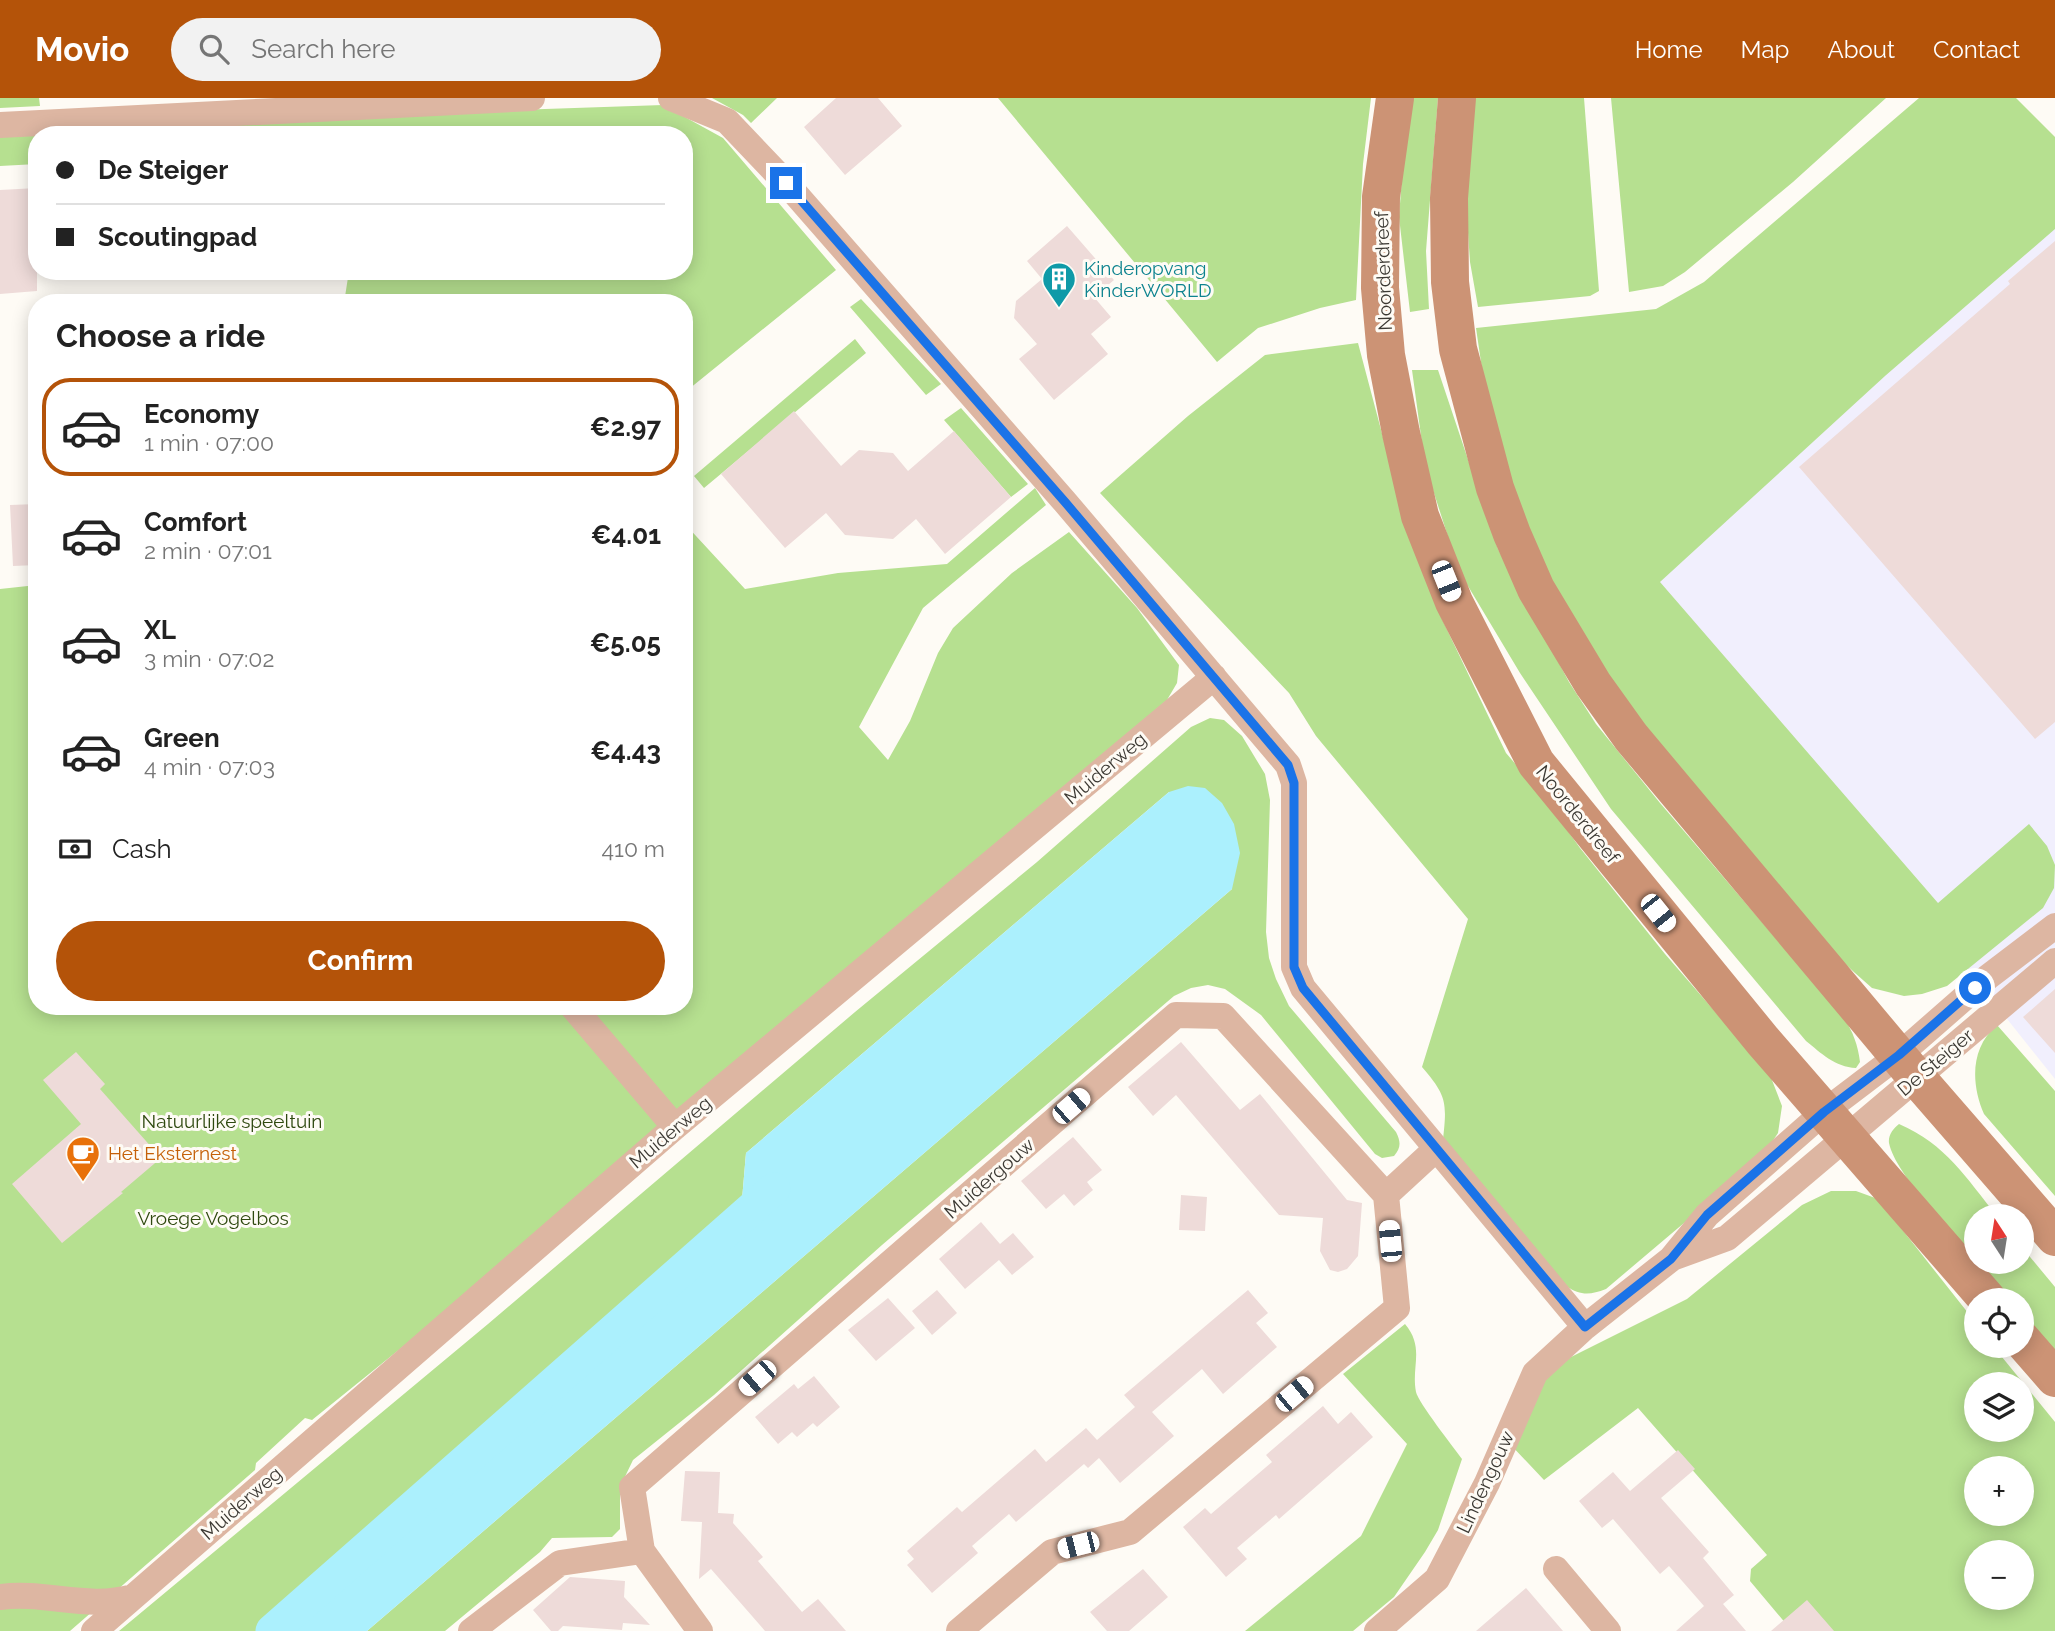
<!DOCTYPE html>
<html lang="en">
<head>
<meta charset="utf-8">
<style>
  :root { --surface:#fff; --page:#f2f2f2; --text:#222; --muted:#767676; --line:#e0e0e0; --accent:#b45309 }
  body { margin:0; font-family:Raleway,sans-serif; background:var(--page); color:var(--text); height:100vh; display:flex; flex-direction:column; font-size:26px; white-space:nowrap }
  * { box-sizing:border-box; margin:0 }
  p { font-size:23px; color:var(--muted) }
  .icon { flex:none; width:38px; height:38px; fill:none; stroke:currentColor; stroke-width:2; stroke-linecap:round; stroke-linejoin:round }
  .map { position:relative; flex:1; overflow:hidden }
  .sheet { position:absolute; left:28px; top:196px; width:665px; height:721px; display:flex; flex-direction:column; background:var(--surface); border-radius:28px; box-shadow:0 4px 18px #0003 }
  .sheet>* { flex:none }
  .hud { position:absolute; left:28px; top:28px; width:665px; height:154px; border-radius:28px; box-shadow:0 4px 18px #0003; display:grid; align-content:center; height:154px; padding:0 28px; background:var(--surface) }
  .needle { width:46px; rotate:348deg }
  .fabs { position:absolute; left:1964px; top:1106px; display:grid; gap:14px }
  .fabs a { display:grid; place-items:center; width:70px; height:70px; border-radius:50%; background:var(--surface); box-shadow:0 4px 18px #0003; font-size:35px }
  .end { position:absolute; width:32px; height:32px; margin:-16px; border:9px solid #1a73e8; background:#fff; box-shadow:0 0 0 4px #fff }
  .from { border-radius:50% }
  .car { position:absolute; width:21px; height:42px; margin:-21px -10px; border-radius:9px; box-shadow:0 0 5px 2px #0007; background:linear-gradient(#fff 24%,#345 0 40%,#fff 0 76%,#345 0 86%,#fff 0) }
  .hud b { display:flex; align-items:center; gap:24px; height:66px; font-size:26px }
  .hud b+b { border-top:2px solid var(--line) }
  .hud i { width:18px; height:18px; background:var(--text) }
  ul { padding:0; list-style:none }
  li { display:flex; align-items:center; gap:21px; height:98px; margin:0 14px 10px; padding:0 14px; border:4px solid transparent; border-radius:28px }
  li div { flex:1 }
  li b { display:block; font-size:26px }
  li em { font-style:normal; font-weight:700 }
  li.on { border-color:var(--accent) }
  li>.icon { width:63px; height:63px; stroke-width:1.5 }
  h2 { padding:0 28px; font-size:32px; line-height:84px }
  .pay { display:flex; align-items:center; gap:18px; height:77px; padding:0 28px; font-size:26px }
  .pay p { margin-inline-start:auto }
  .cta { display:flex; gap:14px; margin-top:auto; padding:14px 28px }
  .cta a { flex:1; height:80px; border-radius:42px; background:var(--accent); color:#fff; font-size:28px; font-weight:700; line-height:80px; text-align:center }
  header { display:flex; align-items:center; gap:42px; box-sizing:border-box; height:98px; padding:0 35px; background:var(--accent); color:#fff }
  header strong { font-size:33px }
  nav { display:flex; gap:38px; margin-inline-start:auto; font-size:24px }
  .search { width:490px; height:63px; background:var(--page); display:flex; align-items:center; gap:18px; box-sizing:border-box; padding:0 24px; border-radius:38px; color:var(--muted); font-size:26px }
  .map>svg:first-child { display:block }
</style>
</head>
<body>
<header>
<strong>Movio</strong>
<div class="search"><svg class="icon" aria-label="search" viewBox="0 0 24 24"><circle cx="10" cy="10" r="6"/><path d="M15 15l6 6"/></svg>Search here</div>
<nav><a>Home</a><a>Map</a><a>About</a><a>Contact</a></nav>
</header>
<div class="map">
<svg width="2055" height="1533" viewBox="0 0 2055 1533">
  <rect width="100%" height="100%" fill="#fefbf5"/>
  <!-- industrial -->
  <path fill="#f1effd" d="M2055 47V981L1610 423Z"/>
  <!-- green -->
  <path fill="#b6e090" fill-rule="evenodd" d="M0 0H39L40 8 0 10Z
    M712 0H777L751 25 743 17Z
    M998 0H1371L1363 66 1356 202 1320 210 1258 230 1217 264Z
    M1408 0H1438L1426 153 1429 211 1410 214 1399 119Z
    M1473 0H1584L1599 193 1590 198 1478 209 1470 164 1464 76Z
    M1611 0H1886L1793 84 1685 174 1663 188 1629 194Z
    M1919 0H2016L2055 39V131L1885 278 1660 484 1938 805 2029 726 2047 748 2055 767 2054 790 2043 810 1947 888 1922 896 1904 898 1872 890 1855 875 1826 848 1624 606 1558 497 1529 437 1488 312 1476 230 1656 211 1704 184Z
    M663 7 723 40 836 172 684 295V205H344L349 173H684V37H37V66L0 68V36L483 13Z
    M861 201 941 286 926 297 850 209Z
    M855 241 866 255 704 390 694 378Z
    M1358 245 1384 343 1440 517 1506 655 1542 697 1580 750 1665 856 1770 977 1782 1008 1778 1035 1762 1059 1606 1191C1590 1197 1581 1198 1566 1188L1443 1042C1447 1004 1447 998 1422 969L1468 821 1316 638 1289 595 1100 395 1188 318 1265 257Z
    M1412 272H1438L1498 451 1569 584 1596 626 1660 705 1844 920C1853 934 1858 947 1860 964L1856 970C1835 969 1821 955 1806 943L1611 711 1520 575 1459 473 1425 367Z
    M961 310 1028 386 1011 399 944 322Z
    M1035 390 1046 407 923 510 859 629 888 662 910 623 938 555 953 530 1012 475 1069 434 1137 510 1179 567 1177 585 1167 602 442 1217 312 1322 305 1320 256 1365 255 1372 70 1533H0V491L37 487V908H684V425L745 491 838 475 947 466Z
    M1210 620 1224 622 1242 638 1265 676 1270 702 1266 834 1269 860 1276 881 1289 908 1396 1034C1401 1044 1401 1050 1394 1058L1382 1060 1375 1056 1261 917 1225 891 1208 887 1191 890 1174 898 882 1147 714 1297 633 1362 620 1389V1431L612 1439 552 1440 540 1454 445 1533H367L1232 791 1169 694 746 1055 740 1125 660 1201 273 1533H119L488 1226 855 914 1037 764 1191 629Z
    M1997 927 2055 993V1098L1984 1016C1971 986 1970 950 1997 927Z
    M1899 1026C1946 1046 1966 1080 1997 1118H1976V1161C1953 1133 1896 1078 1889 1045 1888 1037 1893 1031 1899 1026Z
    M1831 1093H1856L1878 1101 1976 1225V1248H1993L2055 1324V1533H1792L1750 1483 1751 1471 1767 1457 1638 1310 1544 1382 1509 1345 1534 1291 1567 1261 1687 1201 1802 1107ZM1976 1286H2021V1332H1976ZM1976 1370H2021V1416H1976ZM1976 1454H2021V1500H1976Z
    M2021 1148 2055 1189V1253L2021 1214V1202H2011L1978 1164H2021Z
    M1405 1226C1425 1250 1411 1268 1416 1294 1418 1304 1454 1350 1462 1361L1438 1432 1425 1454 1394 1499 1353 1533H1245L1361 1438 1407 1346 1343 1276Z"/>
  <!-- water -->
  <path fill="#abf0fd" d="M1188 688 1205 690 1222 705 1234 726 1240 755 1232 791 367 1533H273L660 1201 740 1125 746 1055 1169 694Z"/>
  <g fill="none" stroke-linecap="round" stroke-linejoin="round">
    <!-- canal -->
    <path stroke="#abf0fd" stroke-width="33" d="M272 1533 774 1091"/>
  </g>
  <!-- building -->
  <path fill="#eedbd9" d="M836 0H878L902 28 845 77 804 29Z
    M37 90V193L0 196V92Z
    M1067 128 1114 182 1094 199 1111 219 1091 236 1108 256 1054 302 1019 261 1037 246 1014 220 1016 203 1042 181 1027 163Z
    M2055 143V624L2035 641 1799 369 2010 186 2008 183Z
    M794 313 841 368 859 352 893 355 908 373 954 333 1011 399 945 456 916 421 893 441 845 437 826 415 785 450 721 376Z
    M37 406V467L13 468 10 407Z
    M2055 891V955L2023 919Z
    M1181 944 1240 1012 1260 996 1347 1102 1362 1105 1358 1158 1347 1171 1338 1174 1330 1172 1320 1153 1323 1120 1279 1117 1176 997 1153 1018 1128 989Z
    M76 954 105 986 100 991 161 1060 121 1094 123 1095 62 1145 12 1086 81 1026 43 982Z
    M1073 1039 1102 1072 1087 1084 1093 1092 1074 1108 1064 1096 1046 1111 1021 1083Z
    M1181 1097 1207 1099 1205 1133 1179 1132Z
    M981 1124 1000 1146 1013 1135 1034 1159 1012 1177 999 1162 965 1191 939 1161Z
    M937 1192 957 1215 932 1237 912 1213Z
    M1248 1192 1268 1215 1256 1225 1277 1249 1223 1296 1202 1271 1152 1314 1174 1338 1120 1385 1099 1360 1088 1370 1084 1366 1016 1424 1009 1416 972 1448 978 1455 932 1495 907 1467 914 1461 907 1453 957 1409 962 1414 1035 1351 1046 1364 1086 1330 1097 1342 1135 1309 1124 1297Z
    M888 1200 915 1230 876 1263 848 1232Z
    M814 1278 840 1309 817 1329 813 1325 797 1339 792 1334 778 1346 755 1319 794 1286 798 1291Z
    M1323 1308 1338 1326 1351 1314 1373 1339 1279 1421 1276 1417 1237 1450 1247 1461 1226 1479 1183 1429 1205 1410 1211 1416 1272 1364 1266 1357Z
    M1678 1352 1695 1371 1661 1400 1709 1454 1703 1460 1734 1497 1723 1506 1746 1533H1676L1704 1508 1669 1468 1660 1476 1613 1421 1602 1430 1579 1403 1613 1374 1630 1393Z
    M685 1373 720 1374 718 1415 734 1416 733 1425 763 1459 758 1463 802 1514 818 1501 846 1533H765L711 1471 699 1481 702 1424 681 1423Z
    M1143 1471 1168 1499 1129 1533H1107L1090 1514Z
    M570 1479 625 1483 624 1499 650 1527 623 1525 622 1532 563 1528 558 1533H551L533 1512Z
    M1526 1490 1563 1533H1476Z
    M1807 1502 1834 1533H1771Z"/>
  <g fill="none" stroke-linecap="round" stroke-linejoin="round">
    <!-- minor -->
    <path stroke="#ddb6a2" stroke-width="26" d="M671 0 727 23 786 85 1065 404 1288 667 1294 685V869L1303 890 1585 1229
      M0 27 532 0
      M572 908 675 1029
      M1386 1097 1436 1051
      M1672 1160 1727 1140 2055 863
      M1556 1471 1608 1533
      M0 1499C45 1493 88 1512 133 1499
      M94 1533 675 1029 1214 579
      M471 1533 560 1465 642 1453
      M700 1533 642 1453 632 1389 1176 917 1223 918 1386 1097
      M959 1533 1052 1454 1130 1434 1397 1210 1386 1097
      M1377 1533 1437 1481 1487 1385 1535 1275 1585 1229 1671 1161 1707 1117 1824 1014 1899 957 1988 879 2055 828"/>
    <!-- secondary -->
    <path stroke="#cc9375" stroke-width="38" d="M1395 0 1381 99 1380 190 1386 257 1401 335 1420 418 1454 504 1536 665 1763 943 1988 1202
      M1457 0 1449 100 1450 184 1458 251 1495 390 1512 436 1536 491 1593 586 1631 639 1916 979 2055 1139
      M2021 1241 2055 1280"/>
  </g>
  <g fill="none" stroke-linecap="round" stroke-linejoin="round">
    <!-- route -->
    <path stroke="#1a73e8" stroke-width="9" d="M786 85 1065 404 1288 667 1294 685V869L1303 890 1585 1229 1671 1161 1707 1117 1824 1014 1899 957 1975 890"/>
  </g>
  <!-- icons -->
  <defs>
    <g id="building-pin" transform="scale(1.75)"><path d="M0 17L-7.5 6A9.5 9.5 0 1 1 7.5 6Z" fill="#0f9aa8" stroke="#fefbf5"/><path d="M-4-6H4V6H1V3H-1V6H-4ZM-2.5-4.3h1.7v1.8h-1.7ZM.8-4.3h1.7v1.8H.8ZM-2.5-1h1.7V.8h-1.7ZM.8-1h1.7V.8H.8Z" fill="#fff"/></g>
    <g id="cafe-pin" transform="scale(1.75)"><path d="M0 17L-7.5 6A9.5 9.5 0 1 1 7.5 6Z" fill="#e8710a" stroke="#fefbf5"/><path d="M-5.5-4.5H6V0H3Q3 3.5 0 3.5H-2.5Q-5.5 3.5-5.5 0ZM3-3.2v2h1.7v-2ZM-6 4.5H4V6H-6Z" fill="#fff"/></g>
  </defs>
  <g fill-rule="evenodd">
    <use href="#building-pin" x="1059" y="181"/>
    <use href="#cafe-pin" x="83" y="1055"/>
  </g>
  <g text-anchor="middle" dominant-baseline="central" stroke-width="6" stroke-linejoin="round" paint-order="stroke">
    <!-- culture labels -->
    <g font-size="19" fill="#0d838f" stroke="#fefbf5" text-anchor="start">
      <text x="1084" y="170">Kinderopvang<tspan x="1084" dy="22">KinderWORLD</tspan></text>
    </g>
    <!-- street labels -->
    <g font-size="19" fill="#3c3933" stroke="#fefbf5">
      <text transform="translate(1383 173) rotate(-92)">Noorderdreef</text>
      <text transform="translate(1105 670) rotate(-40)">Muiderweg</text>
      <text transform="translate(1578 716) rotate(51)">Noorderdreef</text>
      <text transform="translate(1935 964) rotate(-40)">De Steiger</text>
      <text transform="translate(670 1034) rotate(-40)">Muiderweg</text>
      <text transform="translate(989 1080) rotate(-41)">Muidergouw</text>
      <text transform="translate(1485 1384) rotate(-65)">Lindengouw</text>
      <text transform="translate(241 1405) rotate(-41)">Muiderweg</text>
    </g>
    <!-- park labels -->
    <g font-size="19" fill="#2f490f" stroke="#fefbf5">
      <text x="232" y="1023">Natuurlijke speeltuin</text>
      <text x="213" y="1120">Vroege Vogelbos</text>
    </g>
    <!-- food labels -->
    <g font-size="19" fill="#c56008" stroke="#fefbf5" text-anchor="start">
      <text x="108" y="1055">Het Eksternest</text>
    </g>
  </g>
</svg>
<div class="fabs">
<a><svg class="needle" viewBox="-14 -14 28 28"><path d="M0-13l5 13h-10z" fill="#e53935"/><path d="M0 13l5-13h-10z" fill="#767676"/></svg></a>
<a><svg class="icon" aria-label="locate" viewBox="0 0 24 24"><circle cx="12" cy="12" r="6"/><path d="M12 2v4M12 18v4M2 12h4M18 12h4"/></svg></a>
<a><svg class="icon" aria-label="layers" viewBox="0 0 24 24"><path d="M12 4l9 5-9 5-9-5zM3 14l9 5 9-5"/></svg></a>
<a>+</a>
<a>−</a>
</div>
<i class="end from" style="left:1975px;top:890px"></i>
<i class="end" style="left:786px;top:85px"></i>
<i class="car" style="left:1446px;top:483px;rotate:158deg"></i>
<i class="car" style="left:1658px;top:815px;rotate:141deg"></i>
<i class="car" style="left:1071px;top:1008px;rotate:49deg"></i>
<i class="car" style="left:1390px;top:1143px;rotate:355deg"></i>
<i class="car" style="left:757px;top:1280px;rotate:229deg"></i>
<i class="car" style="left:1294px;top:1296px;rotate:50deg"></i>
<i class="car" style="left:1078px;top:1447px;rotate:256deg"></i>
<div class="hud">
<b><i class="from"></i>De Steiger</b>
<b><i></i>Scoutingpad</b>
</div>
<section class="sheet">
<h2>Choose a ride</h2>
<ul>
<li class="on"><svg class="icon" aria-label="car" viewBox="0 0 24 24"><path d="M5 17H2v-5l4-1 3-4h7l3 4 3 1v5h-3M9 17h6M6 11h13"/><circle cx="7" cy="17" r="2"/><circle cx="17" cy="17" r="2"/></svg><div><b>Economy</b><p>1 min · 07:00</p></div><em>€2.97</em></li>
<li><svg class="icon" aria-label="car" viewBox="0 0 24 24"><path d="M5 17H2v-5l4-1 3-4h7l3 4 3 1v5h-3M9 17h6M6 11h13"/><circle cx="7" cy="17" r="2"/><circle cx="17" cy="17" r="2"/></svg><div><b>Comfort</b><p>2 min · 07:01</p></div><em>€4.01</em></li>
<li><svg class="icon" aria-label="car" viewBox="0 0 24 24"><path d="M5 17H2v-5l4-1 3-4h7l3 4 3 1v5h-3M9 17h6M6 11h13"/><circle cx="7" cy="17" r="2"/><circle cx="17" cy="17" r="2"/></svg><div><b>XL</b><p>3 min · 07:02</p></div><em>€5.05</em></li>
<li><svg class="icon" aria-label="car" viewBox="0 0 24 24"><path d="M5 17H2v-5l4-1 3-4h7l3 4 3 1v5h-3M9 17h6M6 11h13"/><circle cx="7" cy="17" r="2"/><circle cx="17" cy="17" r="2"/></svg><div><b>Green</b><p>4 min · 07:03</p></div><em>€4.43</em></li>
</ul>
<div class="pay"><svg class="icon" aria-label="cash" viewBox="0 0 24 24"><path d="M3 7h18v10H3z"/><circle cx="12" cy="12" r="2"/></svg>Cash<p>410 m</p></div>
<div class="cta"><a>Confirm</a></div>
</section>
</div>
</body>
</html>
